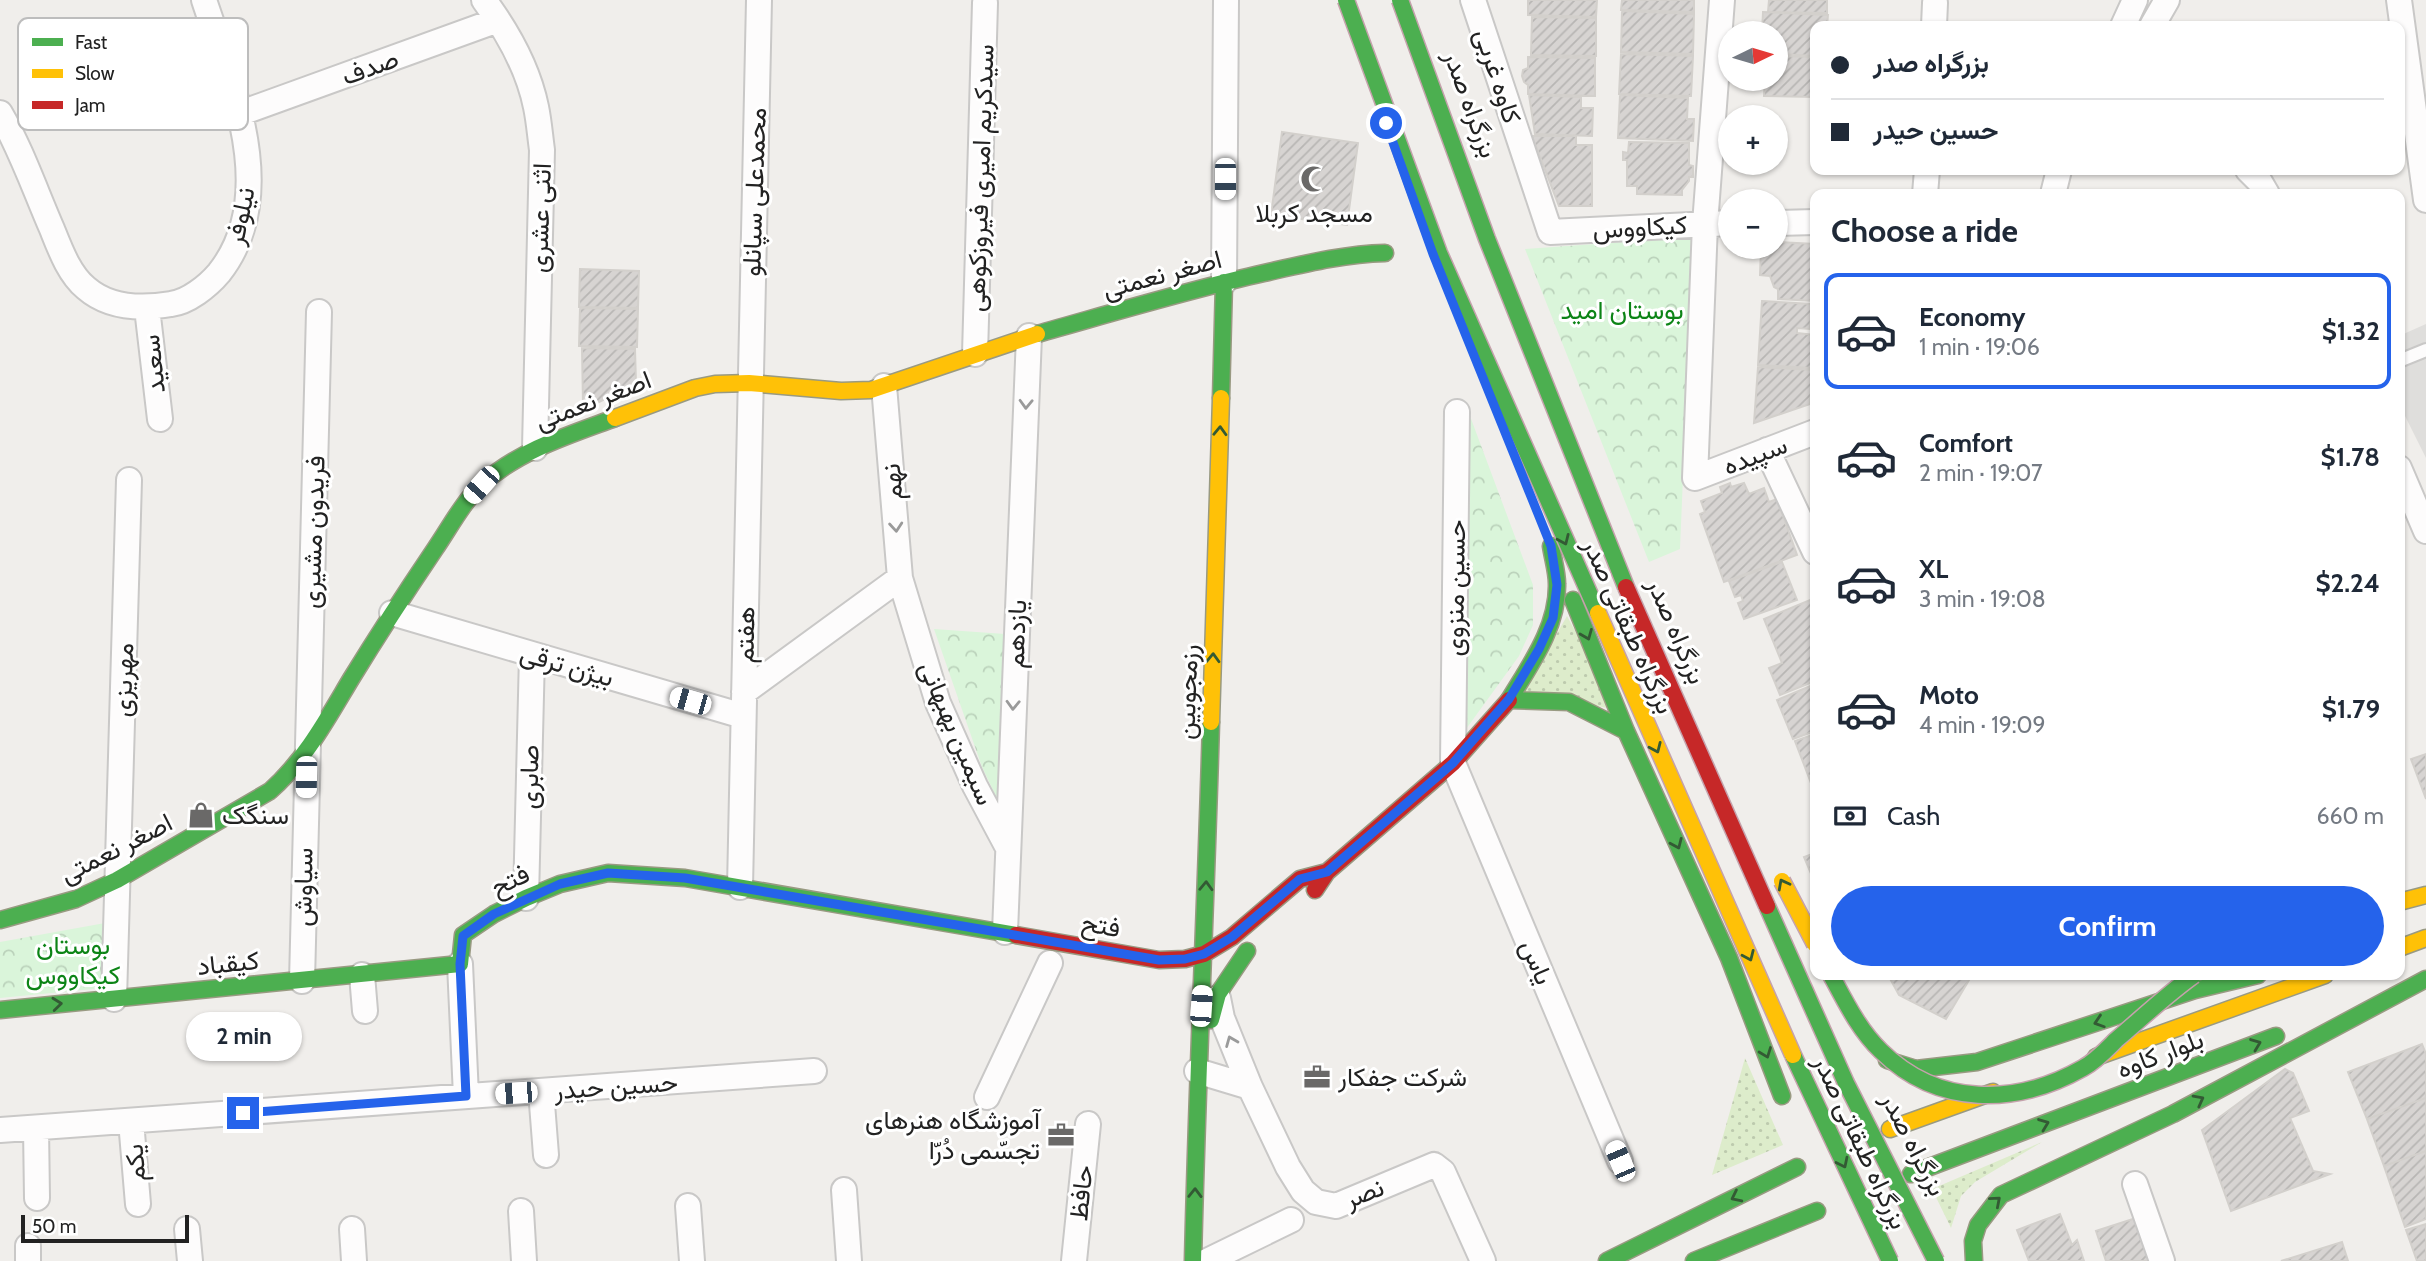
<!DOCTYPE html>
<html lang="en">
<head>
<meta charset="utf-8">
<style>
  :root { --surface:#fff; --page:#f6f6f7; --text:#1f2937; --muted:#747a83; --line:#e0e1e3; --accent:#2563eb }
  body { margin:0; font-family:Cabin,Vazirmatn,sans-serif; background:var(--page); color:var(--text); height:100vh; display:flex; flex-direction:column; font-size:26px; white-space:nowrap }
  * { box-sizing:border-box; margin:0 }
  p { font-size:23px; color:var(--muted) }
  .icon { flex:none; width:38px; height:38px; fill:none; stroke:currentColor; stroke-width:2; stroke-linecap:round; stroke-linejoin:round }
  .map { position:relative; flex:1; overflow:hidden }
  .side { position:absolute; left:1810px; top:189px; width:595px; height:791px; display:flex; flex-direction:column; background:var(--surface); border-radius:14px; box-shadow:0 2px 5px #0004 }
  .side>* { flex:none }
  .guide { position:absolute; left:1810px; top:21px; width:595px; height:154px; border-radius:14px; box-shadow:0 2px 5px #0004; display:grid; align-content:center; height:154px; padding:0 21px; background:var(--surface) }
  .needle { width:46px; rotate:85deg }
  .controls { position:absolute; left:1718px; top:21px; display:grid; gap:14px }
  .controls a { display:grid; place-items:center; width:70px; height:70px; border-radius:50%; background:var(--surface); box-shadow:0 2px 5px #0004; font-size:35px }
  .scale { position:absolute; left:21px; bottom:18px; width:168px; box-sizing:border-box; padding-left:7px; border:4px solid #222; border-top:0; font-size:19px; line-height:24px; white-space:nowrap; color:#222; -webkit-text-stroke:5px #fff; paint-order:stroke }
  .end { position:absolute; width:32px; height:32px; margin:-16px; border:9px solid #2563eb; background:#fff; box-shadow:0 0 0 4px #fff }
  .from { border-radius:50% }
  .bubble { position:absolute; height:49px; border-radius:24px; background:var(--surface); box-shadow:0 2px 5px #0004; font-size:23px; font-weight:800; line-height:49px; text-align:center }
  .car { position:absolute; width:21px; height:42px; margin:-21px -10px; border-radius:9px; box-shadow:0 0 5px 2px #0007; background:linear-gradient(#fff 24%,#345 0 40%,#fff 0 76%,#345 0 86%,#fff 0) }
  .guide b { display:flex; align-items:center; gap:24px; height:66px; font-size:26px }
  .guide b+b { border-top:2px solid var(--line) }
  .guide i { width:18px; height:18px; background:var(--text) }
  ul { padding:0; list-style:none }
  li { display:flex; align-items:center; gap:21px; height:116px; margin:0 14px 10px; padding:0 7px; border:4px solid transparent; border-radius:14px }
  li div { flex:1 }
  li b { display:block; font-size:26px }
  li em { font-style:normal; font-weight:800 }
  li.selected { border-color:var(--accent) }
  li>.icon { width:63px; height:63px; stroke-width:1.5 }
  h2 { padding:0 21px; font-size:32px; line-height:84px }
  .pay { display:flex; align-items:center; gap:18px; height:77px; padding:0 21px; font-size:26px }
  .pay p { margin-inline-start:auto }
  .action { display:flex; gap:14px; margin-top:auto; padding:14px 21px }
  .action a { flex:1; height:80px; border-radius:42px; background:var(--accent); color:#fff; font-size:28px; font-weight:800; line-height:80px; text-align:center }
  .map>svg:first-child { display:block }
</style>
</head>
<body>
<div class="map">
<svg width="2426" height="1261" viewBox="0 0 2426 1261">
  <defs>
    <pattern id="grass-dots" width="8" height="8" patternUnits="userSpaceOnUse" patternTransform="scale(1.75)"><rect width="8" height="8" fill="#ddeccb"/><path d="M2 2h.1M6 6h.1" fill="none" stroke="#bdcaae" stroke-width="1.8" stroke-linecap="round"/></pattern>
    <pattern id="park-crowns" width="20" height="18" patternUnits="userSpaceOnUse" patternTransform="scale(1.75)"><rect width="20" height="18" fill="#daf5da"/><path d="M2 6a3 3 0 1 1 6 0M12 15a3 3 0 1 1 6 0" fill="none" stroke="#bbd2bb"/></pattern>
    <pattern id="building-hatch" width="6" height="6" patternUnits="userSpaceOnUse" patternTransform="scale(1.75)"><rect width="6" height="6" fill="#d7d4d2"/><path d="M-1 1l2-2M0 6l6-6M5 7l2-2" fill="none" stroke="#b8b6b4"/></pattern>
  </defs>
  <rect width="100%" height="100%" fill="#f0eeeb"/>
  <!-- residential -->
  <path fill="#dfdedc" d="M2426 324V458L2399 404V336Z"/>
  <!-- grass -->
  <path fill="url(#grass-dots)" d="M1567 616 1618 710 1523 692Z
    M1745 1058 1783 1145 1712 1175Z
    M2042 1142 1975 1182 1961 1196 1951 1228 1932 1189Z"/>
  <!-- park -->
  <path fill="url(#park-crowns)" d="M1693 237 1680 549 1649 562 1525 249Z
    M1470 416 1533 585V625L1519 656 1461 736Z
    M934 629 1005 634 1002 809 982 767Z
    M105 923 103 988 0 998V942Z"/>
  <!-- building -->
  <path fill="url(#building-hatch)" stroke="#d3d0cc" stroke-width="2" d="M1528 0H1597L1596 17 1528 15Z
    M1622 0H1694V12L1621 10Z
    M1769 0H1827V13L1768 12Z
    M1622 11 1694 14 1693 54 1621 52Z
    M1763 12 1828 15 1827 26H1815V56L1776 54V33H1762Z
    M1532 17 1596 18V56L1531 55Z
    M1621 54 1693 56 1691 96 1619 94Z
    M1776 56 1815 57V97L1764 96 1765 79H1776Z
    M1528 57 1595 58V96L1528 94V85L1524 82 1522 76 1523 70 1528 68Z
    M1529 95 1581 97V108H1593L1592 136 1535 134Z
    M1620 95 1688 98 1687 119H1694L1693 141 1618 138Z
    M1282 132 1358 143 1347 225 1271 215Z
    M1532 136H1576V145H1592V206H1559Z
    M1629 142 1689 143V165L1693 166V177H1689V181L1682 190V195L1637 194V186H1627V160H1623V152L1628 153Z
    M1776 242 1815 244V301L1778 299V289L1774 287 1770 276 1760 275 1761 247H1776Z
    M580 269 639 271 638 308 579 307Z
    M1762 301 1812 304 1810 329 1797 328V333L1814 335 1812 368 1758 365Z
    M580 308 638 309 637 347 579 346Z
    M582 348 635 349 636 384 595 404 583 405Z
    M1758 367 1813 370 1810 404 1754 423Z
    M1730 483 1731 487 1744 483 1749 494 1764 488 1769 502 1777 499 1797 555 1724 582 1700 514 1705 512 1701 501 1722 493 1720 487Z
    M1782 562 1797 600 1744 619 1738 603 1743 601 1741 595 1735 597 1729 581Z
    M1815 598V681L1780 695 1769 668 1782 663 1764 619Z
    M1815 684V731L1793 739 1777 700Z
    M1815 734V781L1811 783 1795 741Z
    M2426 754V799L2411 759Z
    M1815 853V883L1804 857Z
    M1888 975H1972L1946 1019 1899 995Z
    M2422 1044 2426 1054V1098L2367 1119 2348 1072Z
    M2285 1069 2293 1073 2309 1111 2290 1118 2313 1171 2330 1174 2231 1211 2202 1130Z
    M2426 1098V1151L2384 1166 2367 1119Z
    M2426 1151V1219L2405 1227 2384 1166Z
    M2060 1214 2072 1245 2077 1240 2084 1261H2029L2017 1230Z
    M2139 1217 2154 1261H2106L2096 1231Z
    M2426 1224V1261H2417L2406 1230Z
    M2342 1242 2348 1261H2281Z"/>
  <g fill="none" stroke-linecap="round" stroke-linejoin="round">
    <!-- lane casing -->
    <g stroke="#c9c8c7" stroke-width="16">
      <path id="lane" d="M2399 361 2426 350"/>
    </g>
    <!-- street casing -->
    <g stroke="#c9c8c7" stroke-width="28">
      <path id="street" d="M484 0C507 31 528 68 536 107 539 121 540 136 542 150L535 448
        M1473 0 1550 232 1731 223
        M1722 0 1705 224 1695 478 1815 432
        M2399 0 2426 200
        M1934 26 1935 3
        M2123 26 2135 0
        M2152 26 2167 0
        M0 113C21 149 35 190 52 229 60 249 69 274 86 288 110 309 142 309 171 304 188 302 208 286 219 273 281 195 231 82 204 0
        M241 113 498 20
        M2248 170 2260 182 2267 194
        M1925 194 1927 170
        M2053 194 2059 170
        M1776 223 1815 222
        M1224 282 1226 0
        M147 308 160 419
        M975 354 985 3
        M884 386 900 578 938 703 975 786 1007 846
        M1457 412 1453 763 1620 1161
        M1767 450 1815 552
        M2399 468 2426 531
        M392 613 743 716
        M744 692 900 578
        M740 887 759 0
        M526 898 532 655
        M1005 932 1029 336
        M460 964 466 1096
        M362 975 365 1011
        M302 981 319 312
        M1218 998 1222 1018 1250 1087 1288 1167 1303 1191 1316 1202 1336 1206 1434 1165 1443 1172 1483 1261
        M114 999 129 480
        M1197 1071 1250 1087
        M541 1091 546 1155
        M987 1097 1050 963
        M131 1121 138 1204
        M36 1128 37 1198
        M0 1130 814 1071
        M2135 1184 2162 1261
        M844 1190 849 1261
        M688 1206 692 1261
        M521 1211 524 1261
        M187 1229 190 1261
        M352 1229 354 1261
        M28 1246V1261
        M1074 1261 1088 1124
        M1207 1261 1291 1220"/>
    </g>
    <!-- fast casing -->
    <g stroke="#999a82" stroke-width="19">
      <path id="fast" d="M1037 334C1112 313 1188 290 1264 273 1304 264 1344 254 1385 253
        M1221 398 1224 282
        M1551 546C1553 559 1557 572 1557 584 1558 627 1530 665 1509 700L1569 702 1626 731
        M1573 600 1626 731 1729 958 1782 1096
        M0 920 76 899 117 880 270 791C305 760 327 719 351 679 378 635 406 592 435 549 450 527 463 502 482 484 520 450 569 435 615 418
        M460 964 463 935 494 914 526 898 560 884 608 873 685 878 1016 935
        M0 1010 460 964
        M1211 1020 1218 994 1247 951
        M1887 1060 1916 1069 1977 1062 2195 990 2258 975
        M1911 1174 2276 1036
        M1193 1261C1197 1081 1206 902 1211 722
        M1607 1261 1797 1167
        M1694 1261 1817 1211
        M1974 1261 1973 1241 1978 1225 2001 1195 2173 1114 2426 979"/>
    </g>
    <!-- slow casing -->
    <g stroke="#999a82" stroke-width="19">
      <path id="slow" d="M615 418 695 388 715 384 749 383 841 391 871 390 1037 334
        M1211 722 1221 398
        M2399 902 2426 895
        M2399 948 2426 938
        M2096 1057 2325 975
        M1890 1129 1993 1092"/>
    </g>
    <!-- jam casing -->
    <g stroke="#999a82" stroke-width="19">
      <path id="jam" d="M1315 890 1327 872 1453 763 1509 700
        M1016 935 1159 960 1185 959 1204 954 1232 937 1300 879 1327 872"/>
    </g>
    <!-- lane -->
    <use href="#lane" stroke="#fdfcfc" stroke-width="12"/>
    <!-- street -->
    <use href="#street" stroke="#fdfcfc" stroke-width="24"/>
    <!-- fast -->
    <use href="#fast" stroke="#4caf50" stroke-width="16"/>
    <!-- slow -->
    <use href="#slow" stroke="#ffc107" stroke-width="16"/>
    <!-- jam -->
    <use href="#jam" stroke="#c62828" stroke-width="16"/>
    <!-- fast-bridge casing -->
    <g stroke="#c5a2ac" stroke-width="19" stroke-linecap="butt">
      <path id="fast-bridge" d="M1346 0 1439 253 1598 613
        M1400 0 1487 239 1626 587
        M1767 906 1846 1083 1936 1261
        M1831 975C1845 1001 1859 1030 1881 1051 1938 1107 2016 1106 2083 1068 2096 1061 2106 1050 2116 1040 2142 1018 2166 995 2194 975
        M1793 1055 1890 1261"/>
    </g>
    <!-- slow-bridge casing -->
    <g stroke="#c5a2ac" stroke-width="19" stroke-linecap="butt">
      <path id="slow-bridge" d="M1598 613 1793 1055
        M1782 881 1815 944"/>
    </g>
    <!-- jam-bridge casing -->
    <g stroke="#c5a2ac" stroke-width="19" stroke-linecap="butt">
      <path id="jam-bridge" d="M1626 587 1767 906"/>
    </g>
    <!-- fast-bridge -->
    <use href="#fast-bridge" stroke="#4caf50" stroke-width="16"/>
    <!-- slow-bridge -->
    <use href="#slow-bridge" stroke="#ffc107" stroke-width="16"/>
    <!-- jam-bridge -->
    <use href="#jam-bridge" stroke="#c62828" stroke-width="16"/>
  </g>
  <!-- one-way arrows -->
  <defs><path id="oneway-chevron" d="M-2-3.5L2.5 0L-2 3.5" fill="none" stroke-width="1.6" stroke-linecap="round" stroke-linejoin="round" transform="scale(1.75)"/></defs>
  <g stroke="#9a9a9a">
    <use href="#oneway-chevron" transform="translate(1026 404) rotate(92)"/>
    <use href="#oneway-chevron" transform="translate(896 527) rotate(85)"/>
    <use href="#oneway-chevron" transform="translate(1013 705) rotate(92)"/>
    <use href="#oneway-chevron" transform="translate(1231 1041) rotate(-112)"/>
  </g>
  <g stroke="#335a34">
    <use href="#oneway-chevron" transform="translate(1220 431) rotate(-88)"/>
    <use href="#oneway-chevron" transform="translate(1564 540) rotate(66)"/>
    <use href="#oneway-chevron" transform="translate(1587 635) rotate(68)"/>
    <use href="#oneway-chevron" transform="translate(1213 658) rotate(-88)"/>
    <use href="#oneway-chevron" transform="translate(1656 748) rotate(66)"/>
    <use href="#oneway-chevron" transform="translate(1677 844) rotate(66)"/>
    <use href="#oneway-chevron" transform="translate(1783 884) rotate(-118)"/>
    <use href="#oneway-chevron" transform="translate(1206 886) rotate(-88)"/>
    <use href="#oneway-chevron" transform="translate(1749 956) rotate(66)"/>
    <use href="#oneway-chevron" transform="translate(57 1004) rotate(-6)"/>
    <use href="#oneway-chevron" transform="translate(2099 1022) rotate(162)"/>
    <use href="#oneway-chevron" transform="translate(2256 1044) rotate(-21)"/>
    <use href="#oneway-chevron" transform="translate(1766 1053) rotate(69)"/>
    <use href="#oneway-chevron" transform="translate(2199 1100) rotate(-28)"/>
    <use href="#oneway-chevron" transform="translate(2044 1124) rotate(-21)"/>
    <use href="#oneway-chevron" transform="translate(1843 1163) rotate(64)"/>
    <use href="#oneway-chevron" transform="translate(1195 1193) rotate(-89)"/>
    <use href="#oneway-chevron" transform="translate(1736 1197) rotate(154)"/>
    <use href="#oneway-chevron" transform="translate(1996 1201) rotate(-41)"/>
  </g>
  <g fill="none" stroke-linecap="round" stroke-linejoin="round">
    <!-- route -->
    <path stroke="#2563eb" stroke-width="9" d="M243 1113 466 1096 460 964 463 936 494 914 560 884 608 873 685 878 1159 960 1185 959 1204 954 1232 937 1300 879 1327 872 1453 763 1509 699 1539 649 1553 618 1557 585 1551 546 1433 254 1386 123"/>
  </g>
  <!-- icons -->
  <defs>
    <g id="mosque-bare" transform="scale(2.1)"><path d="M3.5-4.9A6 6 0 1 0 3.5 4.9A5 5 0 1 1 3.5-4.9Z" fill="#6a6968" stroke="#fff" stroke-width="2.5" paint-order="stroke"/></g>
    <g id="shop-bare" transform="scale(2.1)"><path d="M-5-2.5h2.3a2.7 3.5 0 0 1 5.4 0H5L5.5 6h-11ZM-1.5-2.5h3a1.5 2.3 0 0 0-3 0Z" fill="#6a6968" stroke="#fff" stroke-width="2.5" paint-order="stroke"/></g>
    <g id="office-bare" transform="scale(2.1)"><path d="M-6-3h4V-5.5h4V-3h4V5H-6ZM-1-4.5V-3h2v-1.5ZM-6 0V1H6V0Z" fill="#6a6968" stroke="#fff" stroke-width="2.5" paint-order="stroke"/></g>
  </defs>
  <g fill-rule="evenodd">
    <use href="#mosque-bare" x="1314" y="179"/>
    <use href="#shop-bare" x="201" y="815"/>
    <use href="#office-bare" x="1317" y="1077"/>
    <use href="#office-bare" x="1061" y="1135"/>
  </g>
  <g text-anchor="middle" dominant-baseline="central" stroke-width="6" stroke-linejoin="round" paint-order="stroke">
    <!-- street labels -->
    <g font-size="26" fill="#222" stroke="#fff">
      <text transform="translate(370 67) rotate(-20)">صدف</text>
      <text transform="translate(1498 76) rotate(72)">کاوه غربی</text>
      <text transform="translate(1471 104) rotate(70)">بزرگراه صدر</text>
      <text transform="translate(980 178) rotate(-88)">سیدکریم امیری فیروزکوهی</text>
      <text transform="translate(754 192) rotate(-88)">محمدعلی سپانلو</text>
      <text transform="translate(240 216) rotate(-78)">نیلوفر</text>
      <text transform="translate(540 218) rotate(-88)">اثنی عشری</text>
      <text transform="translate(1640 227) rotate(-3)">کیکاووس</text>
      <text transform="translate(1162 274) rotate(-15)">اصغر نعمتی</text>
      <text transform="translate(153 364) rotate(-96)">سعید</text>
      <text transform="translate(593 400) rotate(-21)">اصغر نعمتی</text>
      <text transform="translate(1755 455) rotate(-21)">سپیده</text>
      <text transform="translate(892 482) rotate(-95)">نهم</text>
      <text transform="translate(313 532) rotate(-88)">فریدون مشیری</text>
      <text transform="translate(1455 588) rotate(-89)">حسین منزوی</text>
      <text transform="translate(1629 626) rotate(66)">بزرگراه طبقاتی صدر</text>
      <text transform="translate(1677 631) rotate(67)">بزرگراه صدر</text>
      <text transform="translate(1016 634) rotate(-88)">یازدهم</text>
      <text transform="translate(745 635) rotate(-89)">هفتم</text>
      <text transform="translate(567 665) rotate(16)">بیژن ترقی</text>
      <text transform="translate(123 680) rotate(-88)">مهریزی</text>
      <text transform="translate(1187 692) rotate(-88)">رزمجوبین</text>
      <text transform="translate(957 733) rotate(67)">سیمین بهبهانی</text>
      <text transform="translate(529 777) rotate(-89)">صابری</text>
      <text transform="translate(116 848) rotate(-27)">اصغر نعمتی</text>
      <text transform="translate(510 880) rotate(-25)">فتح</text>
      <text transform="translate(303 887) rotate(-89)">سیاوش</text>
      <text transform="translate(1101 925) rotate(10)">فتح</text>
      <text transform="translate(1537 962) rotate(67)">یاس</text>
      <text transform="translate(228 963) rotate(-6)">کیقباد</text>
      <text transform="translate(2160 1054) rotate(-21)">بلوار کاوه</text>
      <text transform="translate(616 1086) rotate(-4)">حسین حیدر</text>
      <text transform="translate(1861 1142) rotate(65)">بزرگراه طبقاتی صدر</text>
      <text transform="translate(1914 1144) rotate(63)">بزرگراه صدر</text>
      <text transform="translate(135 1163) rotate(-95)">یکم</text>
      <text transform="translate(1081 1193) rotate(-84)">حافظ</text>
      <text transform="translate(1364 1193) rotate(-22)">نصر</text>
    </g>
    <!-- poi labels -->
    <g font-size="26" fill="#222" stroke="#fff" text-anchor="start">
      <text x="1314" y="213" text-anchor="middle">مسجد کربلا</text>
      <text x="222" y="815">سنگک</text>
      <text x="1338" y="1077">شرکت جفکار</text>
      <text x="1040" y="1120" text-anchor="end">آموزشگاه هنرهای<tspan x="1040" dy="30">تجسّمی دُرّا</tspan></text>
    </g>
    <!-- park labels -->
    <g font-size="26" fill="#0c8416" stroke="#fff">
      <text x="1622" y="310">بوستان امید</text>
      <text x="73" y="945">بوستان<tspan x="73" dy="30">کیکاووس</tspan></text>
    </g>
  </g>
  <!-- legend -->
  <rect x="18" y="18" width="230" height="112" rx="10" fill="#fff" stroke="#bdbdbd" stroke-width="2"/>
  <rect x="32" y="38" width="31" height="8" fill="#4caf50"/>
  <rect x="32" y="69" width="31" height="9" fill="#ffc107"/>
  <rect x="32" y="101" width="31" height="8" fill="#c62828"/>
  <g font-size="19" fill="#222">
    <text x="75" y="49">Fast</text>
    <text x="75" y="80">Slow</text>
    <text x="75" y="112">Jam</text>
  </g>
</svg>
<div class="controls">
<a><svg class="needle" viewBox="-14 -14 28 28"><path d="M0-13l5 13h-10z" fill="#e53935"/><path d="M0 13l5-13h-10z" fill="#747a83"/></svg></a>
<a>+</a>
<a>−</a>
</div>
<div class="scale">50 m</div>
<i class="end from" style="left:1386px;top:123px"></i>
<i class="end" style="left:243px;top:1113px"></i>
<div class="bubble" style="left:186px;top:1012px;width:116px">2 min</div>
<i class="car" style="left:1225px;top:179px;rotate:180deg"></i>
<i class="car" style="left:481px;top:485px;rotate:222deg"></i>
<i class="car" style="left:690px;top:701px;rotate:286deg"></i>
<i class="car" style="left:306px;top:777px;rotate:181deg"></i>
<i class="car" style="left:1201px;top:1006px;rotate:4deg"></i>
<i class="car" style="left:516px;top:1093px;rotate:266deg"></i>
<i class="car" style="left:1620px;top:1161px;rotate:337deg"></i>
<div class="guide">
<b><i class="from"></i>بزرگراه صدر</b>
<b><i></i>حسین حیدر</b>
</div>
<section class="side">
<h2>Choose a ride</h2>
<ul>
<li class="selected"><svg class="icon" aria-label="car" viewBox="0 0 24 24"><path d="M5 17H2v-5l4-1 3-4h7l3 4 3 1v5h-3M9 17h6M6 11h13"/><circle cx="7" cy="17" r="2"/><circle cx="17" cy="17" r="2"/></svg><div><b>Economy</b><p>1 min · 19:06</p></div><em>$1.32</em></li>
<li><svg class="icon" aria-label="car" viewBox="0 0 24 24"><path d="M5 17H2v-5l4-1 3-4h7l3 4 3 1v5h-3M9 17h6M6 11h13"/><circle cx="7" cy="17" r="2"/><circle cx="17" cy="17" r="2"/></svg><div><b>Comfort</b><p>2 min · 19:07</p></div><em>$1.78</em></li>
<li><svg class="icon" aria-label="car" viewBox="0 0 24 24"><path d="M5 17H2v-5l4-1 3-4h7l3 4 3 1v5h-3M9 17h6M6 11h13"/><circle cx="7" cy="17" r="2"/><circle cx="17" cy="17" r="2"/></svg><div><b>XL</b><p>3 min · 19:08</p></div><em>$2.24</em></li>
<li><svg class="icon" aria-label="car" viewBox="0 0 24 24"><path d="M5 17H2v-5l4-1 3-4h7l3 4 3 1v5h-3M9 17h6M6 11h13"/><circle cx="7" cy="17" r="2"/><circle cx="17" cy="17" r="2"/></svg><div><b>Moto</b><p>4 min · 19:09</p></div><em>$1.79</em></li>
</ul>
<div class="pay"><svg class="icon" aria-label="cash" viewBox="0 0 24 24"><path d="M3 7h18v10H3z"/><circle cx="12" cy="12" r="2"/></svg>Cash<p>660 m</p></div>
<div class="action"><a>Confirm</a></div>
</section>
</div>
</body>
</html>
